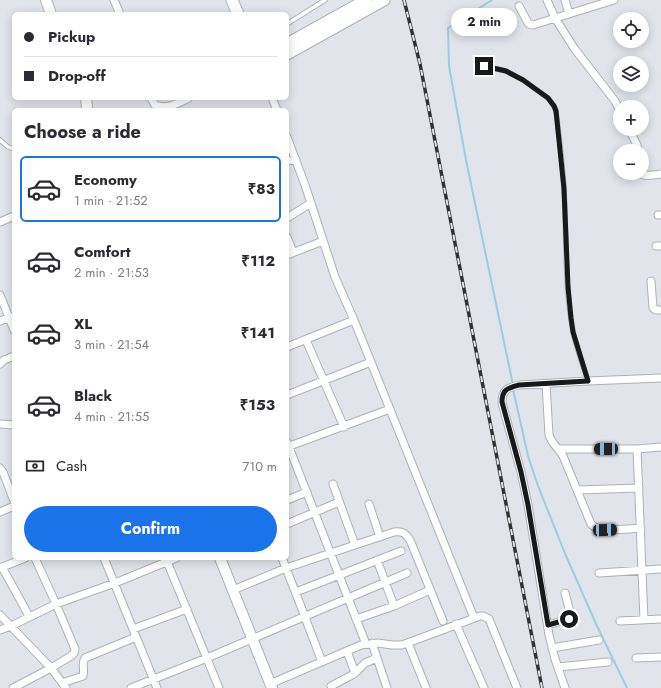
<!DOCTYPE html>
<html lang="en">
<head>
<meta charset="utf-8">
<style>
  :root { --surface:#fff; --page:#f2f2f3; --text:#2b2b33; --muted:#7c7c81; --line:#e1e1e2; --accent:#1a73e8 }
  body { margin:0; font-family:Jost,sans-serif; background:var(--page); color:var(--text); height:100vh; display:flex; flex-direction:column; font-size:15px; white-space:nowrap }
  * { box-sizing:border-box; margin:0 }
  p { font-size:13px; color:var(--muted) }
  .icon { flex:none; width:22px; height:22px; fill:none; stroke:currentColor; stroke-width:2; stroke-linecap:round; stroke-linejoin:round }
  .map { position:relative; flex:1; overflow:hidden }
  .sheet { position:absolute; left:12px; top:108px; width:277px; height:452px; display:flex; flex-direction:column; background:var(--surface); border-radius:6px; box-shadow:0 2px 10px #0003 }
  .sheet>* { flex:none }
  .top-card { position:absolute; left:12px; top:12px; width:277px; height:88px; border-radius:6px; box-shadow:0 2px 10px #0003; display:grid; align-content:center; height:88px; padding:0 12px; background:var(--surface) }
  .controls { position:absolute; left:613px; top:12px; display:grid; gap:8px }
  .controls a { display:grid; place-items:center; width:36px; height:36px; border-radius:50%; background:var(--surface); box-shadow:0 2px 10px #0003; font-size:20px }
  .end { position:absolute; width:18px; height:18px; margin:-9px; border:5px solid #17191b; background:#fff; box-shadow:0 0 0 2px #fff }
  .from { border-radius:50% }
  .bubble { position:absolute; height:28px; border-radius:14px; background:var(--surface); box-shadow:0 2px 10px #0003; font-size:13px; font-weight:700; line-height:28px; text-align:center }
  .car { position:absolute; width:12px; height:24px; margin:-12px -6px; border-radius:5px; box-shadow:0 0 3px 1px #0007; background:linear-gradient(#222 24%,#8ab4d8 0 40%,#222 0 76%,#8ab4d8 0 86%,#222 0) }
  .top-card b { display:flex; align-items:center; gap:14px; height:38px; font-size:15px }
  .top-card b+b { border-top:1px solid var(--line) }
  .top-card i { width:10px; height:10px; background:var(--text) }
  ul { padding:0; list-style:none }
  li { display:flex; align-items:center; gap:12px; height:66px; margin:0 8px 6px; padding:0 4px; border:2px solid transparent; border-radius:6px }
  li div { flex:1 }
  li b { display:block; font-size:15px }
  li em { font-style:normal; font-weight:700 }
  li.current { border-color:var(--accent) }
  li>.icon { width:36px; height:36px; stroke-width:1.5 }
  h2 { padding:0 12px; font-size:18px; line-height:48px }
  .pay { display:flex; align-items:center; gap:10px; height:44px; padding:0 12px; font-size:15px }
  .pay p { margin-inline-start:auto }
  .cta { display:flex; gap:8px; margin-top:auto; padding:8px 12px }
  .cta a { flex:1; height:46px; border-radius:24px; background:var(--accent); color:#fff; font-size:16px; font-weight:700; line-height:46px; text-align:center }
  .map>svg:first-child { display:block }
</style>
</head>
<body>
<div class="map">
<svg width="661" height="688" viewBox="0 0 661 688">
  <rect width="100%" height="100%" fill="#e1e5eb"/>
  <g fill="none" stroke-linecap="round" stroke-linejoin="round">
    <!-- stream -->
    <path stroke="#9ccce5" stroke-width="2" d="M492 0 448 28 449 66 466 160 513 385
      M513 389 528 456 538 486 566 556 597 626 627 688"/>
    <!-- lane casing -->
    <g stroke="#adb1b6" stroke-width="5.5">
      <path id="lane" d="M287 24 325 0
        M484 66 506 71 523 80 548 98 554 106 556 111C559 137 563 164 564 190 567 237 564 285 573 331 576 348 583 364 588 381
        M0 140 8 147 14 149"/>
    </g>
    <!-- street casing -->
    <g stroke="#adb1b6" stroke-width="9">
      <path id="street" d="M114 0 120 14
        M547 0 555 18 574 48 615 101 620 111
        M565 0 569 14
        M519 6 528 23 529 24 533 25 614 0
        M151 98 155 105C168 110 178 103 189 98
        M272 98 277 110
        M629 129 637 145 638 151
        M287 137 305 185 335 277 354 320 474 618
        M287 161 296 160
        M639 173C645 177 654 175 661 174
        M658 215H661
        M287 218 311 203
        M0 222 14 216
        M287 237 293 252
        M656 246H661
        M287 255 323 241
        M651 281 653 308 656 310H661
        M0 295 14 330
        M0 321 14 316
        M306 340 344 427
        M287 347 354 320
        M0 364 4 360 14 356
        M546 384 549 435C552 444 559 449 563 456L591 524C593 526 595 528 599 529 609 531 629 529 641 528
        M287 395 371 362
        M0 424 14 425
        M287 442 366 644
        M287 447 390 409
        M559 449H637L661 447
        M637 449 644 620
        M0 468 3 472 14 501
        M333 484 355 545
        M578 490 639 488
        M287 500 307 492
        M369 504 380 537
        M0 512 14 506
        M287 524 339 502
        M104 558 157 688
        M282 558 300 604 322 662
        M166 559 219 688
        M377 560 394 606
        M2 567 29 616
        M0 568 25 558
        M599 573 661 569
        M233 590 286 568 394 532C403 531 405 533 410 540L443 621
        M296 592 401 551
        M0 615 51 668 66 688
        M356 619 394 606 430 590
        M620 621 661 619
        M456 624 484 688
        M548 625 569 619 571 616 565 593
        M133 629 187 609
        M0 630 11 626 56 604 115 583 176 558
        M372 643 387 688
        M408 643 426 688
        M552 648 599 640
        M347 651 355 673
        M636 658 661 657
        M558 667 608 662
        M62 683 83 676C85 669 81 664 85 658L136 637
        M270 684 361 645 378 643 392 645H402L480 616H483L489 619 517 688
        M331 686 352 675 355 673 365 663 377 658
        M13 688 51 668 71 656 74 653 75 649 56 604 35 558
        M131 688 207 658 407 573
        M565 688 555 659 549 635 528 505 521 472 502 403C502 390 507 388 519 385L588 381 661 378"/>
    </g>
    <!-- secondary casing -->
    <g stroke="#adb1b6" stroke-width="12">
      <path id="secondary" d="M46 0 51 14
        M86 98 87 108V110
        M220 558 272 688"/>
    </g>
    <!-- primary casing -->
    <g stroke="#adb1b6" stroke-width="13">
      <path id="primary" d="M232 0 238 14
        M287 44 366 0
        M287 54 384 0"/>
    </g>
    <!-- lane -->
    <use href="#lane" stroke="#fff" stroke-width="3.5"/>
    <!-- street -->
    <use href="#street" stroke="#fff" stroke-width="7"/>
    <!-- secondary -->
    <use href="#secondary" stroke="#fff" stroke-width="10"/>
    <!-- primary -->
    <use href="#primary" stroke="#fff" stroke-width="11"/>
    <!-- rail casing -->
    <g stroke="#303335" stroke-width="3.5">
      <path id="rail" d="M404 0 420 64 542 688"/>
    </g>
    <!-- rail -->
    <use href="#rail" stroke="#e1e5eb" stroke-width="2" stroke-dasharray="6" stroke-linecap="butt"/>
  </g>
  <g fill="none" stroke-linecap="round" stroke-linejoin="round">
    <!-- route -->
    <path stroke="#17191b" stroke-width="5" d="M484 66 506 71 523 80 548 98 554 106 556 111 564 189 568 287 571 318 573 332 577 345 588 381 519 385C507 388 502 390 502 402L521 472 528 505 548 625 569 619"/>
  </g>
</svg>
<div class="controls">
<a><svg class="icon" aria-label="locate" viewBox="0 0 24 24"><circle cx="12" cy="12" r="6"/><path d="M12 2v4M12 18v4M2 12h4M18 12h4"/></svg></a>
<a><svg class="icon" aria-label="layers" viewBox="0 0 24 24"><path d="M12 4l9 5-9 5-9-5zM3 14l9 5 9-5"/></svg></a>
<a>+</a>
<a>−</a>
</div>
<i class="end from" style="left:569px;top:619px"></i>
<i class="end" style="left:484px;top:66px"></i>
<div class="bubble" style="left:451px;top:8px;width:66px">2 min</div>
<i class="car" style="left:606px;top:449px;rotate:269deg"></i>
<i class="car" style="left:605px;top:530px;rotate:88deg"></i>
<div class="top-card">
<b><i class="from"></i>Pickup</b>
<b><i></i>Drop-off</b>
</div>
<section class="sheet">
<h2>Choose a ride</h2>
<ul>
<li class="current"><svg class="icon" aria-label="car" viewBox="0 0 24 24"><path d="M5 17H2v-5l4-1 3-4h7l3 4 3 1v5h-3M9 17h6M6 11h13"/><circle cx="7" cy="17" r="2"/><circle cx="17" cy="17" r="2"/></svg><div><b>Economy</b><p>1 min · 21:52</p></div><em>₹83</em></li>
<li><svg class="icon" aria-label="car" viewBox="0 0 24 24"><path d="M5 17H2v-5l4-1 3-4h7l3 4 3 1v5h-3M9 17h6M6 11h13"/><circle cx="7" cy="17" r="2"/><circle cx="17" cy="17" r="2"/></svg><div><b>Comfort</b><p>2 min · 21:53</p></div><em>₹112</em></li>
<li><svg class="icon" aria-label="car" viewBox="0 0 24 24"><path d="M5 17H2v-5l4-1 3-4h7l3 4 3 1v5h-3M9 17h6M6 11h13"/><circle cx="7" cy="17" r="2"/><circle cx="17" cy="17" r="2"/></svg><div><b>XL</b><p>3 min · 21:54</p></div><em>₹141</em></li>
<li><svg class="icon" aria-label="car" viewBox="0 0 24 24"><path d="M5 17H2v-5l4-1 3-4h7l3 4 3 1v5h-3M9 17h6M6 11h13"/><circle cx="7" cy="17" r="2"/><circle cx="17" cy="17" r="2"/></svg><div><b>Black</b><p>4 min · 21:55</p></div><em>₹153</em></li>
</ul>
<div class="pay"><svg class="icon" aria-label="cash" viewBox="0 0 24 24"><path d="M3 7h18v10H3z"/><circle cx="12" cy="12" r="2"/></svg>Cash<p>710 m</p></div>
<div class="cta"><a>Confirm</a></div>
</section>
</div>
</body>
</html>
